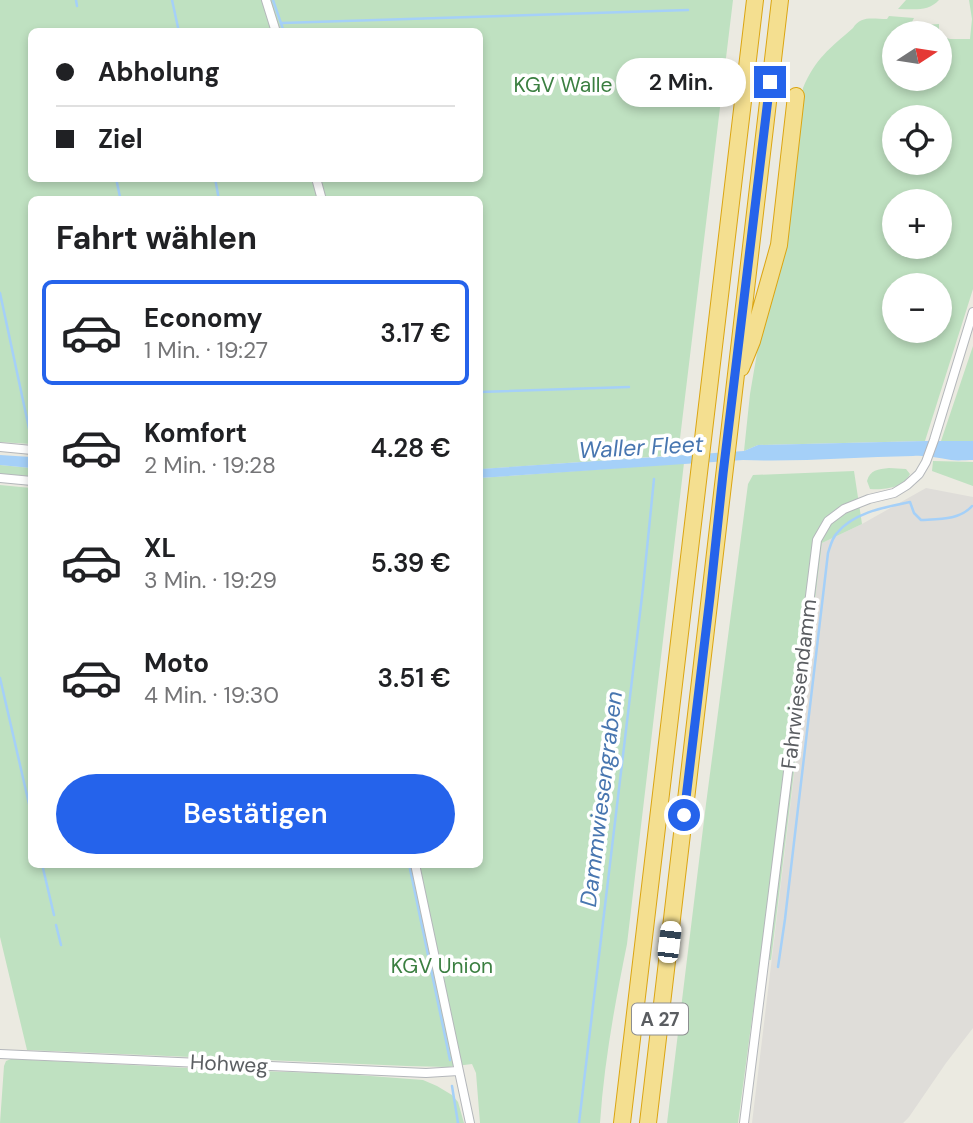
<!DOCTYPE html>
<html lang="de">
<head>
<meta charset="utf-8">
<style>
  :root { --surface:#fff; --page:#f2f2f2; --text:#202124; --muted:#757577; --line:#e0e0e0; --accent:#2563eb }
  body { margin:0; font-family:"DM Sans",sans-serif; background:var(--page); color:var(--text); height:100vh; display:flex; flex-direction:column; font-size:26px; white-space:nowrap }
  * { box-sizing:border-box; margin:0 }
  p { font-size:23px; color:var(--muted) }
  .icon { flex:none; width:38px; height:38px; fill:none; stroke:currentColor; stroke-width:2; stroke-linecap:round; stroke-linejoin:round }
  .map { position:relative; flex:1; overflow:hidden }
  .panel { position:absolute; left:28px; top:196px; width:455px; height:672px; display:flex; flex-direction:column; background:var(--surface); border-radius:10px; box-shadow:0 4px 10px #0003 }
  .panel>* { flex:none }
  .guide { position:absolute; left:28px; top:28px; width:455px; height:154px; border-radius:10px; box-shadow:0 4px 10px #0003; display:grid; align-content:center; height:154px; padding:0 28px; background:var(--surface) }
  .needle { width:46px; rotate:78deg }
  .controls { position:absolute; left:882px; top:21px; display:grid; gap:14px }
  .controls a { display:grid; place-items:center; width:70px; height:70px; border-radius:50%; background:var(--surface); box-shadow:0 4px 10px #0003; font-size:35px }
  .end { position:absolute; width:32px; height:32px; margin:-16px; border:9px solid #2563eb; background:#fff; box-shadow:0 0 0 4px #fff }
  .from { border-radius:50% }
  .bubble { position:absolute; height:49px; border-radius:24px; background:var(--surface); box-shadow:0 4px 10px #0003; font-size:23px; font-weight:600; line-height:49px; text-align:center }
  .car { position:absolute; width:21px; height:42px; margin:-21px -10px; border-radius:9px; box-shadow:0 0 5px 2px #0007; background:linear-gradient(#fff 24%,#345 0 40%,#fff 0 76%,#345 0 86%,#fff 0) }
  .guide b { display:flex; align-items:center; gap:24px; height:66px; font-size:26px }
  .guide b+b { border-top:2px solid var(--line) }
  .guide i { width:18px; height:18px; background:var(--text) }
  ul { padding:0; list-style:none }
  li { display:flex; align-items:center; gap:21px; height:105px; margin:0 14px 10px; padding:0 14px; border:4px solid transparent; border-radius:10px }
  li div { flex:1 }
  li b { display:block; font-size:26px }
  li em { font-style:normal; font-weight:600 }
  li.selected { border-color:var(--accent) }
  li>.icon { width:63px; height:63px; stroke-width:1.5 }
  h2 { padding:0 28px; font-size:32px; line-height:84px }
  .button { display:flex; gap:14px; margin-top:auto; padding:14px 28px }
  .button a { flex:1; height:80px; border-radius:42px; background:var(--accent); color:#fff; font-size:28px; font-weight:600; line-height:80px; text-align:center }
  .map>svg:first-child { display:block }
</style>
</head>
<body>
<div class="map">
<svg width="973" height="1123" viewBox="0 0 973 1123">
  <rect width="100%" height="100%" fill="#ebeae1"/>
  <!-- industrial -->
  <path fill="#dfddd9" d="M926 488 973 497V1028L946 1063 909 1117 903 1123H752L822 543 862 524Z"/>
  <!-- green -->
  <path fill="#bfe1c1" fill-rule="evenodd" d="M0 0H733L678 455 483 469 480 413V200H32L31 444 0 442ZM32 32H480V178H32Z
    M906 0H939C928 12 914 9 898 9Z
    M969 0H973V289L925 441 758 445 744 451 750 394 758 347 789 212 803 88C815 59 830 48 853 28 861 15 873 19 887 19L889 16 914 18 910 26 939 24V33H894V79H940V36L950 39H970L972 19ZM894 117H940V163H894ZM894 201H940V247H894ZM894 285H940V331H894Z
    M973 346V441H941Z
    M933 461 973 462V486L932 471Z
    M684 463 627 944C615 1003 604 1063 600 1123H480L476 1073 472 1064 448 1067 407 1066 27 1050 0 937V485L31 488 32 864H480V478Z
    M0 465 31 468V476L0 474Z
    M889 468 906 469 910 474C903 488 885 490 870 489L867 481C870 470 878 469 889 468Z
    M854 471 862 524 822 543 771 960 760 959 738 1123H667L706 804 748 484 753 475Z
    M11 1059 229 1070 344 1074 423 1080 437 1086 452 1095 458 1102 464 1123H0L4 1066 6 1061Z"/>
  <!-- water -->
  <path fill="#a5d0f8" d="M925 441H973V460C966 460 958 461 951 460 938 458 926 455 913 456 857 457 800 462 743 460L480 478V469L744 451 758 445Z
    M0 455 31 457V468L0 465Z"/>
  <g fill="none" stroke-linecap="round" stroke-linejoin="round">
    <!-- stream -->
    <path stroke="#a5d0f8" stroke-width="2.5" d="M76 0 77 6
      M172 0 179 32
      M273 0 284 32
      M282 23 688 10
      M116 178 120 197
      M215 178 219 200
      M0 293 30 433
      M480 392 629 387
      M0 678 32 817
      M42 864 54 915
      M409 864 450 1060
      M56 925 61 945
      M778 967 785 919 828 553C830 547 832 538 837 533 854 512 886 507 910 502L914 513 921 520C939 519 960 520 972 506
      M452 1086 458 1123
      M579 1123 643 588 654 479"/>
    <!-- minor casing -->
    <g stroke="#b4b7bb" stroke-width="10">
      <path id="minor" d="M266 0 276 32
        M316 178 322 200
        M0 447 32 450
        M0 478 32 481
        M415 864 470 1123
        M0 1054 426 1073 458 1071
        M744 1123 817 540 828 521 844 509 869 499 894 493 907 485 919 474 926 462 934 440 973 312"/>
    </g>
    <!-- motorway casing -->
    <g stroke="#dba512" stroke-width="18">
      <path id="motorway" d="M741 368 752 341 779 245 796 96
        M622 1123 755 0
        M648 1123 780 0"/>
    </g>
    <!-- minor -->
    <use href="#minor" stroke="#fff" stroke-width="8"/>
    <!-- motorway -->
    <use href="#motorway" stroke="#f4df90" stroke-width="16"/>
  </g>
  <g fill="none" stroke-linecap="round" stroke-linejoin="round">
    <!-- route -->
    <path stroke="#2563eb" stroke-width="9" d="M684 815 710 597 723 474 770 82"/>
  </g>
  <g text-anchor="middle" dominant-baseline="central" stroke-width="7" stroke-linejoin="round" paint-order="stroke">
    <!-- shield labels -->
    <rect fill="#fff" stroke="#8c8e90" stroke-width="2" x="632" y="1003.5" width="56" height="31" rx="5"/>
    <g font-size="19" font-weight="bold" fill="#5a5d61">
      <text x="660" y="1019">A 27</text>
    </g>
    <!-- park labels -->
    <g font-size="21" fill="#3b7f41" stroke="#fff">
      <text x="563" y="85">KGV Walle</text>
      <text x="442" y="966">KGV Union</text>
    </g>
    <!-- street labels -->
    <g font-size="21" fill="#5a5d61" stroke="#fff">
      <text transform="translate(799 684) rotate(-83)">Fahrwiesendamm</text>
      <text transform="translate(229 1064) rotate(3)">Hohweg</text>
    </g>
    <!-- water labels -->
    <g font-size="23" font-style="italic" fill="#4876b0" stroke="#fff">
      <text transform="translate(641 447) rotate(-3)">Waller Fleet</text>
      <text transform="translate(601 799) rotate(-83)">Dammwiesengraben</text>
    </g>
  </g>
</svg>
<div class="controls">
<a><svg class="needle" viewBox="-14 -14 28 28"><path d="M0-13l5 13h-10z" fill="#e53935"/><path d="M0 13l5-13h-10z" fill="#757577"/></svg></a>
<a><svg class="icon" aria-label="locate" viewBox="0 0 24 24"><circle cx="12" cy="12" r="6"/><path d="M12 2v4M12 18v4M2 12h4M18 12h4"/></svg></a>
<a>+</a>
<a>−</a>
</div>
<i class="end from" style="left:684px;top:815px"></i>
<i class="end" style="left:770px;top:82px"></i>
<div class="bubble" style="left:616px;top:58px;width:130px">2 Min.</div>
<i class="car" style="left:669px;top:942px;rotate:7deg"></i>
<div class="guide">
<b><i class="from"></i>Abholung</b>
<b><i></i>Ziel</b>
</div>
<section class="panel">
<h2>Fahrt wählen</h2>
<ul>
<li class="selected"><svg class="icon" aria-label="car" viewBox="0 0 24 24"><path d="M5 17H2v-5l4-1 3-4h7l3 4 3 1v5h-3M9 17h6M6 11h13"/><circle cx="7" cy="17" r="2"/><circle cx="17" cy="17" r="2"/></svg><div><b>Economy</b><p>1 Min. · 19:27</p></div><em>3.17 €</em></li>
<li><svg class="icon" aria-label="car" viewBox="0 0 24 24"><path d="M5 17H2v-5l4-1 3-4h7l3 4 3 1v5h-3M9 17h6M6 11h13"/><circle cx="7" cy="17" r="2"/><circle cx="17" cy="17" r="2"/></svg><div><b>Komfort</b><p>2 Min. · 19:28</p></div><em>4.28 €</em></li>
<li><svg class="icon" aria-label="car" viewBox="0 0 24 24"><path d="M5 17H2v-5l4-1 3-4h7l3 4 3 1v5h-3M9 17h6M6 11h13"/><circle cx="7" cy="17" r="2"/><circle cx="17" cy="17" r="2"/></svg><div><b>XL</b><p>3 Min. · 19:29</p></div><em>5.39 €</em></li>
<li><svg class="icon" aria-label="car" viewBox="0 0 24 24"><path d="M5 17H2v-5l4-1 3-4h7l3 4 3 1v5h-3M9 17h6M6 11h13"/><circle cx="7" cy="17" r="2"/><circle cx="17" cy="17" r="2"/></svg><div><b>Moto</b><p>4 Min. · 19:30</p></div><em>3.51 €</em></li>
</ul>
<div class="button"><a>Bestätigen</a></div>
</section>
</div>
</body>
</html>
